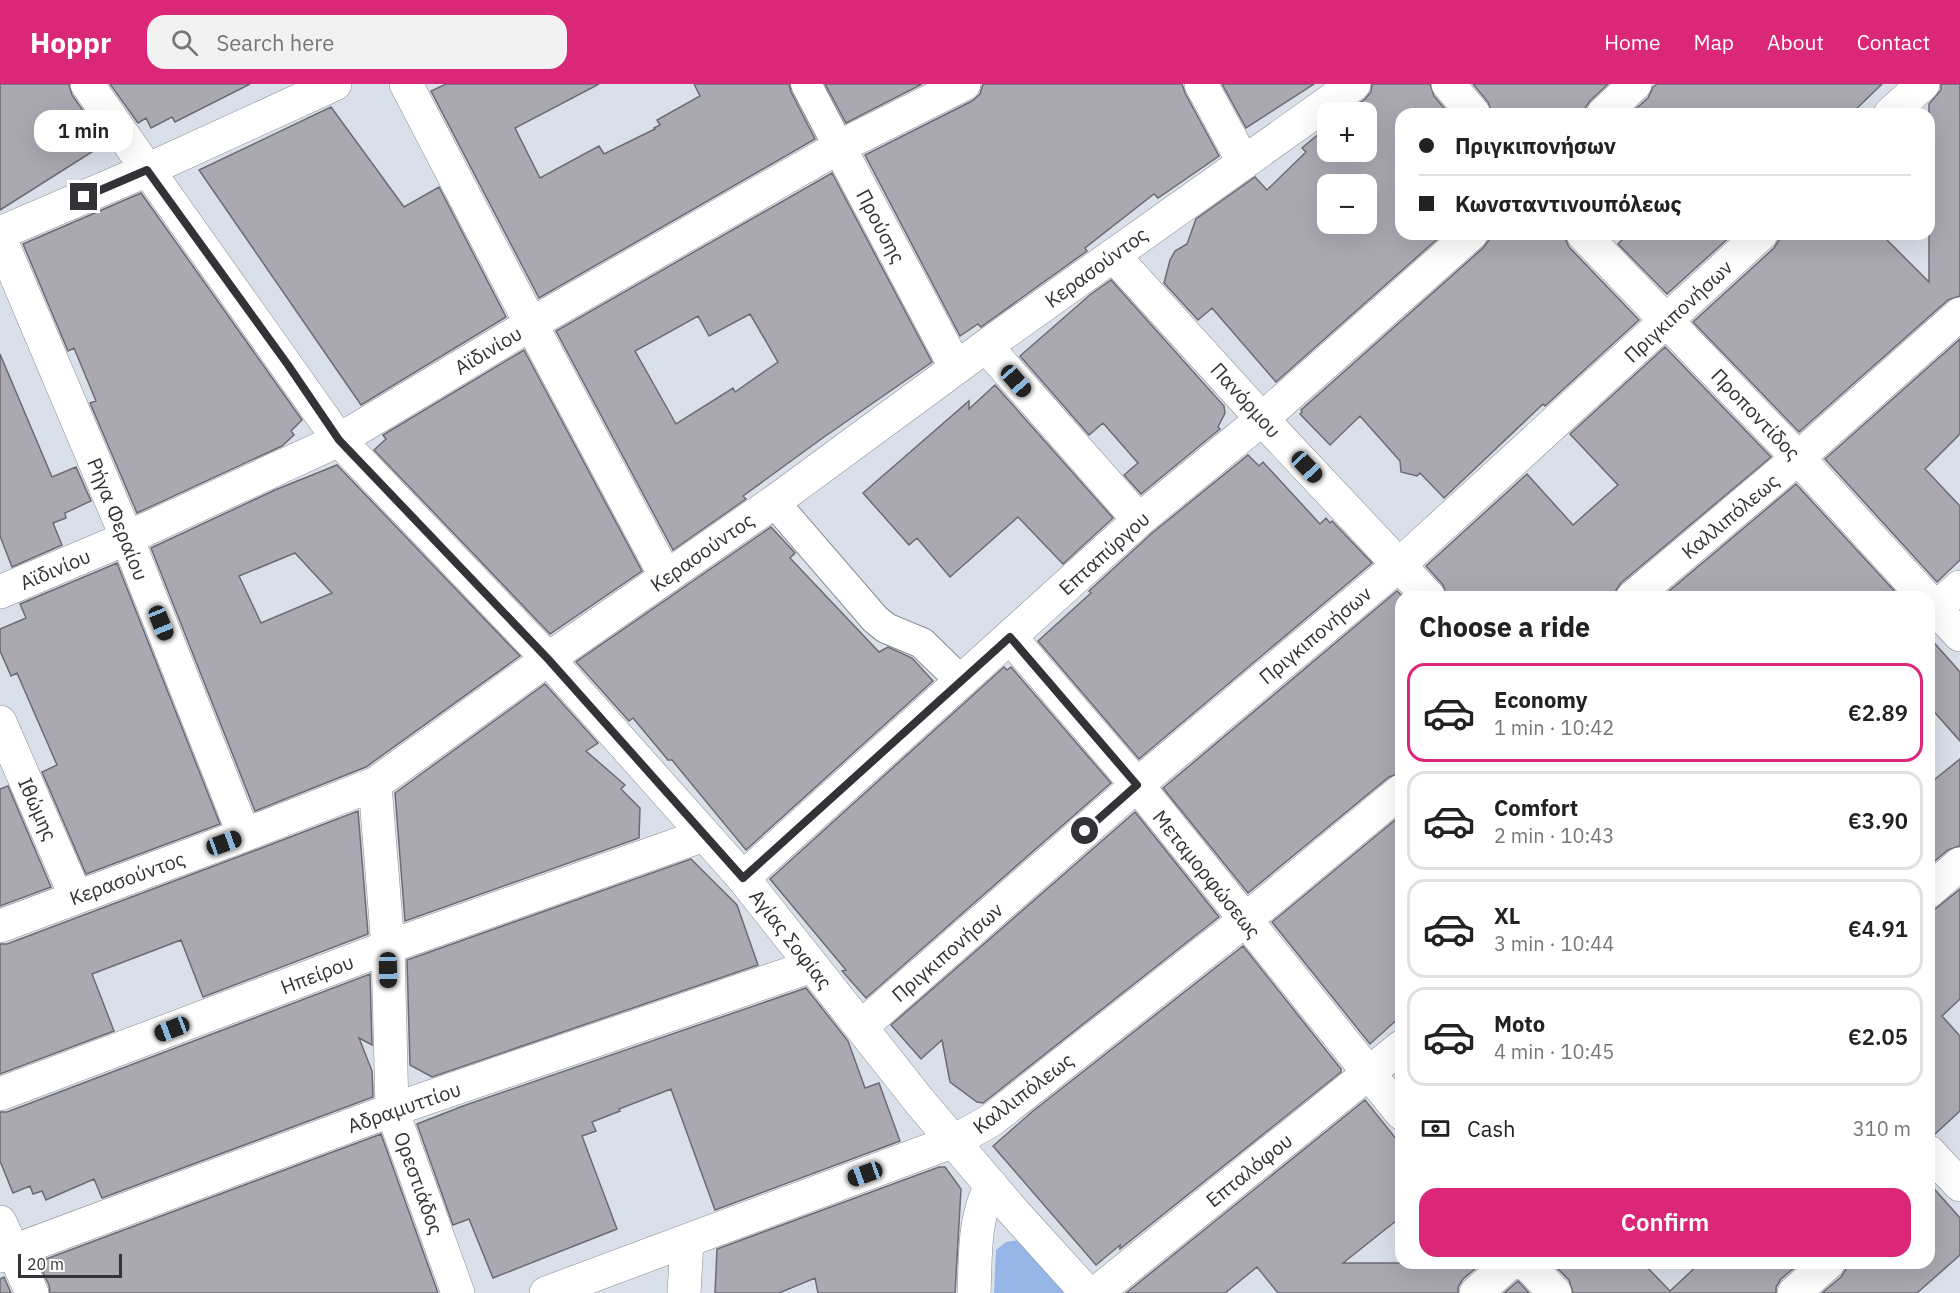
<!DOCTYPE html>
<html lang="en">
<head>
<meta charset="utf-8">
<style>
  :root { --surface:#fff; --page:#f2f2f2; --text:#222; --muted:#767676; --line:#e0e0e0; --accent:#db2777 }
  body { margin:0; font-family:"IBM Plex Sans",sans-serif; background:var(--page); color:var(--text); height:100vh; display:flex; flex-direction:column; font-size:22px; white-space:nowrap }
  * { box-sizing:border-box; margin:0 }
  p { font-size:20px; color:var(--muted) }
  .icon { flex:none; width:33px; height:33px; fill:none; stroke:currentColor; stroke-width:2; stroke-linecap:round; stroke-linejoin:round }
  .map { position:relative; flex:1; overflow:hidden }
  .drawer { position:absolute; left:1395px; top:507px; width:540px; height:678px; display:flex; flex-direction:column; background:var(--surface); border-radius:18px; box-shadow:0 6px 24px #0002 }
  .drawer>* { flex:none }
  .banner { position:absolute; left:1395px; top:24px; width:540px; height:132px; border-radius:18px; box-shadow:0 6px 24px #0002; display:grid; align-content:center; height:132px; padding:0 24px; background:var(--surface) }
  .controls { position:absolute; left:1317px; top:18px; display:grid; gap:12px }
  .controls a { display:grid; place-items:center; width:60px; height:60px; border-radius:12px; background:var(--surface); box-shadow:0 6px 24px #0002; font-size:30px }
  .scale { position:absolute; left:18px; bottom:15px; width:104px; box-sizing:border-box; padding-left:6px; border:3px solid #313337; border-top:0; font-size:16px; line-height:21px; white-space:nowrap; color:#313337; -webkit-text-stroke:4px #fff; paint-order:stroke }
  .end { position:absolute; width:27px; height:27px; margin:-14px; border:8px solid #313337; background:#fff; box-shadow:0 0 0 3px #fff }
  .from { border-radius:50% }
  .bubble { position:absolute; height:42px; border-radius:18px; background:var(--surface); box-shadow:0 6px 24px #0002; font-size:20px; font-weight:600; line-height:42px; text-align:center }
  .car { position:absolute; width:18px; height:36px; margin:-18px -9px; border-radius:8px; box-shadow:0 0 4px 2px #0007; background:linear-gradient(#222 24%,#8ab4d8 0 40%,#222 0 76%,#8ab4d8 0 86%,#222 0) }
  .banner b { display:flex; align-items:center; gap:21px; height:57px; font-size:22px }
  .banner b+b { border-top:2px solid var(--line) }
  .banner i { width:15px; height:15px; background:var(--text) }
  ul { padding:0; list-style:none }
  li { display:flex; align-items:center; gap:18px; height:99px; margin:0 12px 9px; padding:0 12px; border:3px solid var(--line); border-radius:18px }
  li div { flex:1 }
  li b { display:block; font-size:22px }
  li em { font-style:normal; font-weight:600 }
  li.active { border-color:var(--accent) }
  li>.icon { width:54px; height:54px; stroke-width:1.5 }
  h2 { padding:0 24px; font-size:27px; line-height:72px }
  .pay { display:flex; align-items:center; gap:15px; height:66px; padding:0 24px; font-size:22px }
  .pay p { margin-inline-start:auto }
  .primary-button { display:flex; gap:12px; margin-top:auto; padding:12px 24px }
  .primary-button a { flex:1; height:69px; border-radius:18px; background:var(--accent); color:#fff; font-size:24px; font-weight:600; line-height:69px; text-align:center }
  header { display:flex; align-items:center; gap:36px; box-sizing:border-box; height:84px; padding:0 30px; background:var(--accent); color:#fff }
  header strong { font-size:28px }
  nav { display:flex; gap:33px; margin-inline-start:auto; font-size:21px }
  .search { width:420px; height:54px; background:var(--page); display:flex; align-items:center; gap:15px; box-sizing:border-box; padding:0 21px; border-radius:18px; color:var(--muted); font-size:22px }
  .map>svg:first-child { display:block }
</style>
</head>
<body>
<header>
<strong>Hoppr</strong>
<div class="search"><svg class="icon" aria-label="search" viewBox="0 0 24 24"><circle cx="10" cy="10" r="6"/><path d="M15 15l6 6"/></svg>Search here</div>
<nav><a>Home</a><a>Map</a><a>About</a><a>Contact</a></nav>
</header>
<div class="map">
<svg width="1960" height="1209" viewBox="0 0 1960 1209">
  <rect width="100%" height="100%" fill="#dae0e9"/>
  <!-- green -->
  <path fill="#95b6e6" d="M1020 1156 1067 1209H994L996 1166 1006 1158Z"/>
  <!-- building -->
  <path fill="#aaa8b1" stroke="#6c6b73" stroke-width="1.5" fill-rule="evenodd" d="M0 0H69L72 11 106 59 0 126Z
    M110 0H250L175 38 172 33 151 44 146 34 138 39Z
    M446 0H599L515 44 540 94 599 62 604 70 655 45 654 44 660 41 657 36 700 12 694 0H789L791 8 815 55 539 214 431 7Z
    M825 0H922L846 39Z
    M983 0H1182L1185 9 1219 72 1158 114 1154 110 1085 164 1087 167 981 243 978 240 960 252 865 71 972 17 980 10Z
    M1222 0H1314L1246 44Z
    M1372 0H1430L1434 12 1449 30H1401V150H1443L1276 298 1212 224 1198 236 1164 199 1170 176 1175 167 1187 160 1196 135 1255 93 1267 106 1306 68 1302 64 1328 42V68H1366V28H1346L1365 15 1371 8ZM1328 100H1366V140H1328Z
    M1473 0H1608L1590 17 1585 24V30H1492L1488 18Z
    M1657 0H1882L1851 30H1630L1648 14 1653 3Z
    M1941 0H1960V212L1948 216 1799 348 1693 238 1774 164 1779 156V150H1881L1929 198V20L1941 6Z
    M331 23 404 123 439 103 506 233 361 321 199 86Z
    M832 89 932 278 824 353 743 412 746 415 673 466 556 247ZM750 230 778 278 735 308 733 304 676 340 635 267 698 232 709 252Z
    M141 109 302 336 291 347 294 351 282 362 137 429 90 319 96 317 74 264 68 267 23 160Z
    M1489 150H1563L1569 163 1639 236 1545 322 1543 320 1444 414 1420 389 1417 392 1401 388 1400 377 1360 332 1330 361 1300 330 1302 328 1301 326 1483 164 1489 156Z
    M1628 150H1733L1667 210 1618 160Z
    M1111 196 1224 322 1225 329 1218 343 1220 345 1141 410 1124 391 1138 379 1103 339 1089 351 1020 272 1091 210Z
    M1960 255V350L1925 385 1960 422V476L1937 498 1825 375Z
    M1665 263 1771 373 1621 499 1616 506 1615 513H1447L1443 501 1426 482 1527 390 1573 441 1618 401 1570 350Z
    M524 266 642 487 550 550 374 366 386 355 383 351Z
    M0 270 52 393 76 383 91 417 65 429 66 434 53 439 62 461 12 483 0 452Z
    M995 301 1113 434 1063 480 1018 433 950 493 917 454 909 461 863 409 969 317V325Z
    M1248 371 1259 382 1263 378 1320 440 1326 434 1330 439 1332 437 1372 479 1139 675 1038 557 1091 509 1089 507 1151 450Z
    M337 381 520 572 366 683 255 727 151 464 275 406ZM295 469 332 509 261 539 239 492Z
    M1796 400 1900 513H1662Z
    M771 443 795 469 790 474 879 568 888 563 912 574 933 597 746 766 672 676H668L633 634 629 637 576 578Z
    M117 479 220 740 86 790 42 688 57 681 17 589 11 592 0 567V545L26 534 20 520Z
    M1397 507 1403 513H1401V689L1389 693 1248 809 1163 704Z
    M1929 553 1960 588V657L1929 622Z
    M1004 583 1007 586 1011 583 1111 699 866 914 842 887 846 886 770 795Z
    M545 600 598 659 586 667 625 701 621 705 640 724 639 754 405 837 395 709Z
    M1960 675V762L1948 766 1929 782V700Z
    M8 702 51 803 0 822V705Z
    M358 727 368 850 203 913 181 856 92 890 114 947 0 990V860H7L251 768Z
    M1135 728 1219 833 983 1019 977 1018 950 998 942 956 921 975 891 941Z
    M1401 731V932L1370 960 1272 838Z
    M691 775 737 821 758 881 432 993 410 981 407 876Z
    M1960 805V915L1942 932 1960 952V1027L1935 1050H1929V830Z
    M1243 862 1341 985V988L1120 1165V1161L1096 1181 993 1062 1033 1027Z
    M370 890 372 961 359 954 372 987 373 1013 102 1114 94 1095 46 1116 42 1107 33 1110 30 1102 13 1109 0 1077V1028H7Z
    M806 904 848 957 865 1004 879 999 900 1057 715 1126 671 1005 619 1025 620 1027 592 1038 596 1047 582 1052 617 1145 493 1194 469 1135 453 1141 417 1040 463 1022Z
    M1365 1016 1401 1061V1133L1343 1179H1482L1463 1195 1458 1203V1209H1278L1257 1183 1225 1209H1126Z
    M381 1050 438 1209H50L49 1201 38 1178Z
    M939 1083H945L961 1105 955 1209H818L815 1194 779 1209H715L717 1165Z
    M1929 1099 1960 1134V1171L1917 1209H1822L1841 1193 1846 1185V1179H1929Z
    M1552 1179H1643L1670 1207 1700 1179H1800L1781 1195 1776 1203V1209H1573L1569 1196Z
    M4 1193 11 1209H0V1195Z
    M1518 1197 1529 1209H1504Z"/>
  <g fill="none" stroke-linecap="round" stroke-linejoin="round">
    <!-- pedestrian casing -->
    <g stroke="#878d95" stroke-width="32">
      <path id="pedestrian" d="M806 0 839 63
        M774 418 875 535 886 544 922 559 961 597"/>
    </g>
    <!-- minor casing -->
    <g stroke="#878d95" stroke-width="34">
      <path id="minor" d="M406 0 531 240 666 493
        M1201 0 1244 79
        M1448 0 1474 30
        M1603 30 1635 0
        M1890 30 1923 0
        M839 63 956 284
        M0 149 147 86 335 0
        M1583 150 1798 374 1925 513
        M0 154 127 454 244 751
        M1113 171 1262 335 1429 513
        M986 262 1139 436
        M0 508 127 454 339 356 531 240 839 63 964 0
        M1633 513 1798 374 1960 230
        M1929 518 1960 551
        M1929 530 1960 503
        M1010 553 1137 701 1401 1029
        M0 638 76 813
        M375 700 388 863 392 1026 458 1209
        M743 794 1139 436 1262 335 1471 150
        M1929 807 1960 780
        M0 842 244 751 375 700 548 575 774 418 986 262 1354 0
        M861 943 1137 701 1399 481 1761 150
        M0 1010 388 863 704 751
        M1929 1068 1960 1101
        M0 1172 392 1026 812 882
        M1526 1179 1555 1209
        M546 1209 954 1057 990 1037 1244 837 1401 707
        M684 1209 687 1157
        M974 1209C976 1169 973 1138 991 1101
        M1096 1209 1401 963
        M1476 1209 1510 1179
        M1794 1209 1828 1179"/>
    </g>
    <!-- tertiary casing -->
    <g stroke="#878d95" stroke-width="34">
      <path id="tertiary" d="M87 0 339 356 548 575 743 794 920 1018 1011 1125 1087 1209
        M0 1138 32 1209"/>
    </g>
    <!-- pedestrian -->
    <use href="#pedestrian" stroke="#fff" stroke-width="30"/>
    <!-- minor -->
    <use href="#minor" stroke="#fff" stroke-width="33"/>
    <!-- tertiary -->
    <use href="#tertiary" stroke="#fff" stroke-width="33"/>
  </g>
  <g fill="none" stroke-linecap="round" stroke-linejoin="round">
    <!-- route -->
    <path stroke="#313337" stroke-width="8" d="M84 113 147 86 288 281 339 356 548 575 743 794 1010 553 1137 701 1085 747"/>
  </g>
  <g text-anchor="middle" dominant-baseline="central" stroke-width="4.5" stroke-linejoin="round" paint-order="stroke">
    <!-- street labels -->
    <g font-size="20" fill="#313337" stroke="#fff">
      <text transform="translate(881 142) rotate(62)">Προύσης</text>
      <text transform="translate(1096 183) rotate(-36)">Κερασούντος</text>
      <text transform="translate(1678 227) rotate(-43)">Πριγκιπονήσων</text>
      <text transform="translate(488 266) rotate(-31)">Αϊδινίου</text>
      <text transform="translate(1246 316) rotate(48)">Πανόρμου</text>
      <text transform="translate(1756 330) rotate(46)">Προποντίδος</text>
      <text transform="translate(1730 432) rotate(-40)">Καλλιπόλεως</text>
      <text transform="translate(118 435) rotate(68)">Ρήγα Φεραίου</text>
      <text transform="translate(702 468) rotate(-35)">Κερασούντος</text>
      <text transform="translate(1104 469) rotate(-42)">Επταπύργου</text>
      <text transform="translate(55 485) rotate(-23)">Αϊδινίου</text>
      <text transform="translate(1315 551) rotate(-40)">Πριγκιπονήσων</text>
      <text transform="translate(38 725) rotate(66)">Ιθώμης</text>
      <text transform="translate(1207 790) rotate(51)">Μεταμορφώσεως</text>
      <text transform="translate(127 794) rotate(-20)">Κερασούντος</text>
      <text transform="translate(791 855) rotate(52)">Αγίας Σοφίας</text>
      <text transform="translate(947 868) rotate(-41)">Πριγκιπονήσων</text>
      <text transform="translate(317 890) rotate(-21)">Ηπείρου</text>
      <text transform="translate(1023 1009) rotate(-37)">Καλλιπόλεως</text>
      <text transform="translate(404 1023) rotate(-19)">Αδραμυττίου</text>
      <text transform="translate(1249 1086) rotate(-39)">Επταλόφου</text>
      <text transform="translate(419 1099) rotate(70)">Ορεστιάδος</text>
    </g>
  </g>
</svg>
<div class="controls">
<a>+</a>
<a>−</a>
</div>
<div class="scale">20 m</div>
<i class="end from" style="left:1085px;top:747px"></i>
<i class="end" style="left:84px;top:113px"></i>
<div class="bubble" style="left:34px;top:26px;width:99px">1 min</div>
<i class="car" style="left:1016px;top:297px;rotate:139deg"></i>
<i class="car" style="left:1307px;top:383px;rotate:137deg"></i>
<i class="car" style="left:161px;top:539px;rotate:158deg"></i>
<i class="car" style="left:224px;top:759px;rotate:70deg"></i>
<i class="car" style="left:388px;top:886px;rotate:179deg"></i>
<i class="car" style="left:172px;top:945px;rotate:249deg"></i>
<i class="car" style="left:865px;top:1090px;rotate:250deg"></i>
<div class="banner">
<b><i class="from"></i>Πριγκιπονήσων</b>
<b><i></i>Κωνσταντινουπόλεως</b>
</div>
<section class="drawer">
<h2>Choose a ride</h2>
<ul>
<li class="active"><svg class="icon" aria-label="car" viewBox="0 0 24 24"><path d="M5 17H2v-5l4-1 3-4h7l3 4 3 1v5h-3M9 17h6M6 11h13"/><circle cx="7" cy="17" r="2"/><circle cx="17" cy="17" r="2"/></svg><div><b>Economy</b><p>1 min · 10:42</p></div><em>€2.89</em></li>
<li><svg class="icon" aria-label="car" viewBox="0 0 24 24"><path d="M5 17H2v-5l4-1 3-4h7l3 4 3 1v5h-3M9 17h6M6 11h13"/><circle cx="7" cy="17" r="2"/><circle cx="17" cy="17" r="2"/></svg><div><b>Comfort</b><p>2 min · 10:43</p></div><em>€3.90</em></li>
<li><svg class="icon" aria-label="car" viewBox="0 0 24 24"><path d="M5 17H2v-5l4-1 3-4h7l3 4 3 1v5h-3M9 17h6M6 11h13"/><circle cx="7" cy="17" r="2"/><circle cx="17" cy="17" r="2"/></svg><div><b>XL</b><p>3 min · 10:44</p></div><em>€4.91</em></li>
<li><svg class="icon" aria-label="car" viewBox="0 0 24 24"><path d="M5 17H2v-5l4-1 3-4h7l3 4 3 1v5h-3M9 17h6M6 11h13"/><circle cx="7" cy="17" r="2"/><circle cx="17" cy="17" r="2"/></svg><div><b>Moto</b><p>4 min · 10:45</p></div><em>€2.05</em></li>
</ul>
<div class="pay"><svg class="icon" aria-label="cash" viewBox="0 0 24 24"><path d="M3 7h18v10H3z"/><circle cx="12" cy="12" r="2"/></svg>Cash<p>310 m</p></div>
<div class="primary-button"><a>Confirm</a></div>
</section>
</div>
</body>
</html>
